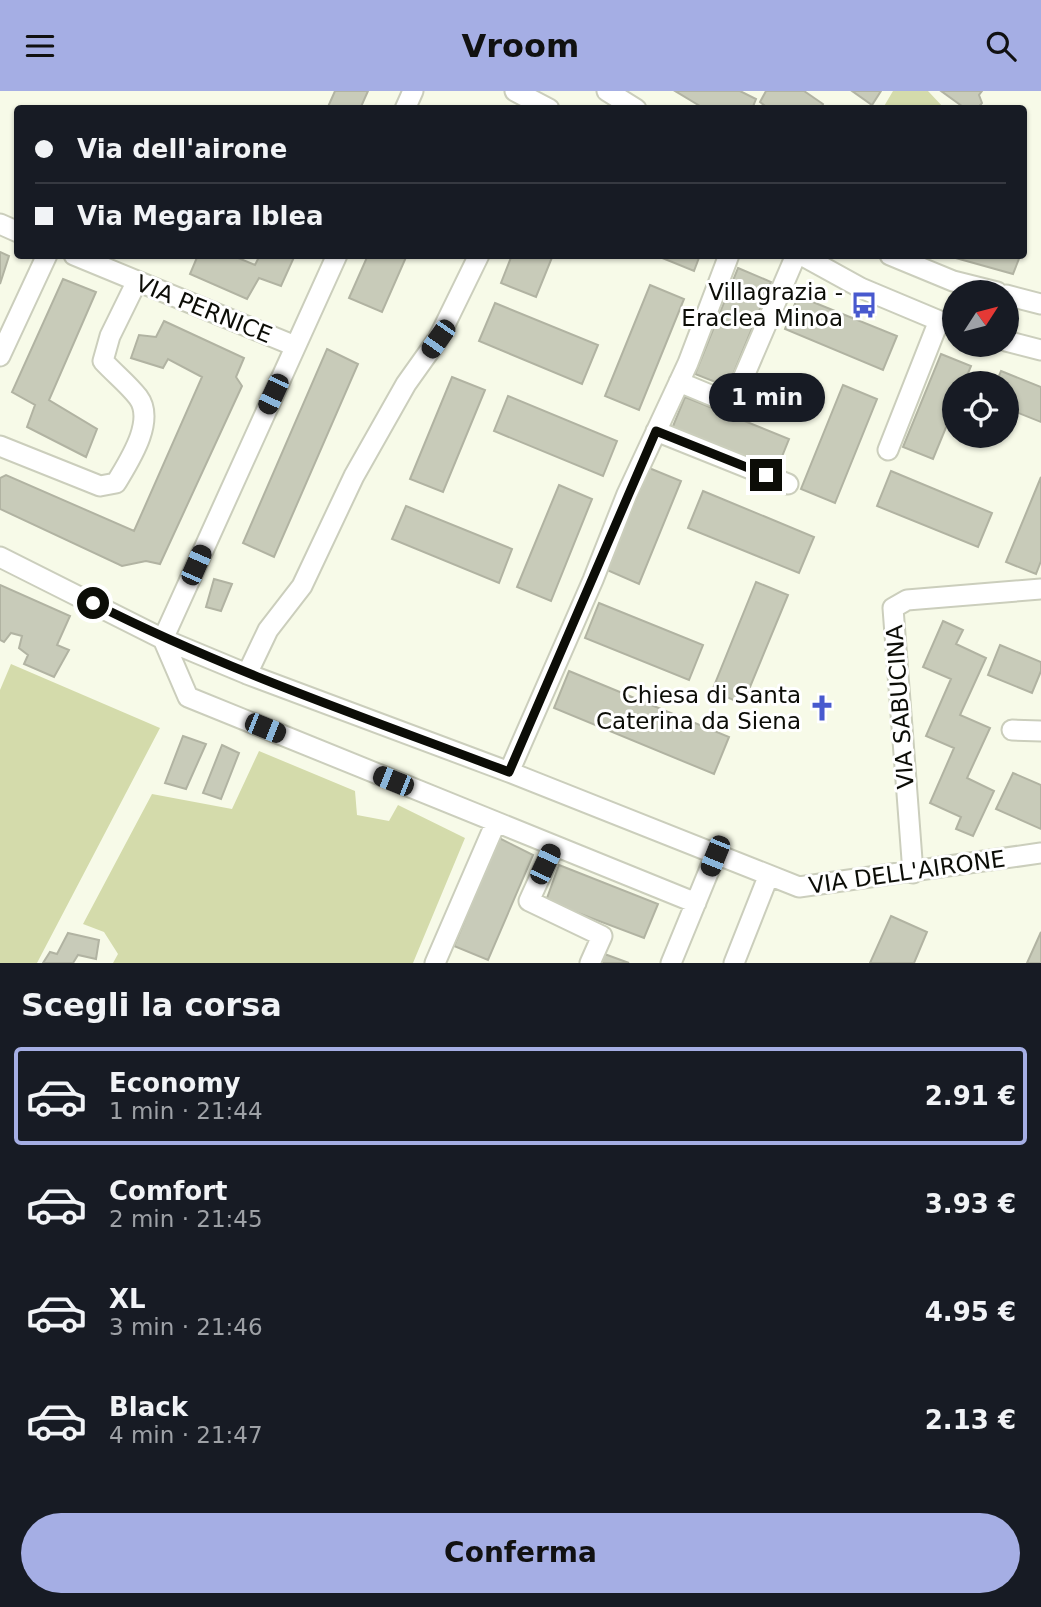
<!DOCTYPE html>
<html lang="it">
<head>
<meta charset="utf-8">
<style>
  :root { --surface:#171b24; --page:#20242c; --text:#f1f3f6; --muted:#9ea1a6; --line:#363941; --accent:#a5aee4 }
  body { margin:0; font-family:"DejaVu Sans",sans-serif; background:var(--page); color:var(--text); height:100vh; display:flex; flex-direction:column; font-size:26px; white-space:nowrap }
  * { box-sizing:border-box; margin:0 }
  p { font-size:23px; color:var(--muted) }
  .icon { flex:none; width:38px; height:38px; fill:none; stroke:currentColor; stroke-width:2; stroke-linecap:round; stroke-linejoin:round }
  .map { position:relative; height:872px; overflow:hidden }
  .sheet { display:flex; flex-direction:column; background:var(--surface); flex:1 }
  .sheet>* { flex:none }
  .guide { position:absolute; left:14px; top:14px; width:1013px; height:154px; border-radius:7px; box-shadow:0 2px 5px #0004; display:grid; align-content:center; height:154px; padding:0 21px; background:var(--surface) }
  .needle { width:46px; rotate:54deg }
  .buttons { position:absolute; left:942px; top:189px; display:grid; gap:14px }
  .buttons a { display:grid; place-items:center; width:77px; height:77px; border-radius:50%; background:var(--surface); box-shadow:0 2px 5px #0004; font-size:35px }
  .end { position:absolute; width:32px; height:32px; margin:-16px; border:9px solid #0c0d07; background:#fff; box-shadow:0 0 0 4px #fff }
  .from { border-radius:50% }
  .bubble { position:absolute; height:49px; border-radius:24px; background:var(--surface); box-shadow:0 2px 5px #0004; font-size:23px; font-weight:800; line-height:49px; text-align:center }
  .car { position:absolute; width:21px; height:42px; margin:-21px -10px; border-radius:9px; box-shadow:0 0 5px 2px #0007; background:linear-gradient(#222 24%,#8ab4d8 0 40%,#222 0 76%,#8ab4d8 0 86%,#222 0) }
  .guide b { display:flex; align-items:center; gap:24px; height:66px; font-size:26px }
  .guide b+b { border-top:2px solid var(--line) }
  .guide i { width:18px; height:18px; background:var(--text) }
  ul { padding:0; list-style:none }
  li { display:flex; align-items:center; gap:21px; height:98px; margin:0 14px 10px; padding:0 7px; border:4px solid transparent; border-radius:7px }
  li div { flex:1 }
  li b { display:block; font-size:26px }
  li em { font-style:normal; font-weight:800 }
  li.current { border-color:var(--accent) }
  li>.icon { width:63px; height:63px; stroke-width:1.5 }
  h2 { padding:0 21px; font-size:32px; line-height:84px }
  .button { display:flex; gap:14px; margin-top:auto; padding:14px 21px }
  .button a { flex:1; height:80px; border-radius:42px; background:var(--accent); color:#111; font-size:28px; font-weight:800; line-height:80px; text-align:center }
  header { display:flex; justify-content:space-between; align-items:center; height:91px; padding:0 21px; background:var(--accent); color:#111; font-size:32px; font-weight:800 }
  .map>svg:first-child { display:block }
</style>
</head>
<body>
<header><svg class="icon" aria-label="menu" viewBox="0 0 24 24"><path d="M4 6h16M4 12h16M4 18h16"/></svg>Vroom<svg class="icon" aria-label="search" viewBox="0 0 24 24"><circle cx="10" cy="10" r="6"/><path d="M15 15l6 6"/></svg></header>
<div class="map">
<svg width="1041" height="872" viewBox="0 0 1041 872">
  <rect width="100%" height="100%" fill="#f7fae8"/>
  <!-- green -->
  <path fill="#d4dbab" d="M893 0H928L944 17H883Z
    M11 573 160 637 37 872H0V599Z
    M259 660 355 700 357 724 389 730 398 714 465 747 413 872H113L118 863 104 841 83 833 152 703 232 718Z"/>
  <!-- building -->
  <path fill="#c8cbb9" stroke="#b1b3a2" stroke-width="2" d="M335 0H368L360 18H327Z
    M675 0H740L756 8 752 18H705Z
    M766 0H804L823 13 821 18H769L760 11Z
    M852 0H881L872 14Z
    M941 0H982L979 4 982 12 977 18H966Z
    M0 161 9 165 0 193Z
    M198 164H231L255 174 260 164H295L281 195 259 187 247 208 190 183Z
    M368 164H407L382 221 349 207Z
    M512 164H553L536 206 501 192Z
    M655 164H700L694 180Z
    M945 164H1020V165L1013 183Z
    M738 177 771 191 728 296 695 283Z
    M63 188 96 201 49 309 97 338 86 366 27 336 35 314 12 301Z
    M650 194 684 208 639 319 605 305Z
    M798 205 897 245 883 279 785 238Z
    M495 212 598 254 582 293 479 250Z
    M164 230 244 267 236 286 242 295 160 473 146 470 122 475 0 418V387L6 384 134 440 202 286 168 268 163 277 131 267 139 244 156 246Z
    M327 258 358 273 274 466 243 452Z
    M941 263 971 275 964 292H954V317L933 368 903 356Z
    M1001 280 1041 296V331L1006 317V292H996Z
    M452 286 485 299 443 401 410 388Z
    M843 294 877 308 835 412 801 398Z
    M508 305 617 350 603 385 494 340Z
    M685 306 789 348 775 383 671 340Z
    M649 377 681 390 639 493 607 479Z
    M891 380 992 422 978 456 877 415Z
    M1041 386V470L1036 483 1006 471Z
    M559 394 592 408 551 510 517 496Z
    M703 400 814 446 799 482 688 437Z
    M406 415 512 458 499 492 392 448Z
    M214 488 232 493 221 520 206 516Z
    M756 491 788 504 743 613 712 600Z
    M0 494 70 525 57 554 69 559 54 586 24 573 28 564 19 557 22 545 11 542 4 551 0 549Z
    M599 512 703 554 689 589 585 547Z
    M943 530 963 539 956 553 986 567 960 624 990 637 967 687 994 700 973 745 956 738 961 726 930 712 954 657 926 645 951 588 923 576Z
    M1000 554 1041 571V580L1032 602 988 584Z
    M569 580 729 646 714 683 554 617Z
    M183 645 206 653 186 698 165 692Z
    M222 654 239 662 221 708 203 702Z
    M1013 682 1041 694V738L996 718Z
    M499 747 533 764 488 869 454 855Z
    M559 774 658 813 644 847 546 810Z
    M891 825 927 841 914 872H870Z
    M1041 841V872H1027Z
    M68 842 99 849 96 868 78 864 73 872H43L50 861 57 863Z
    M599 861 629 872H594Z"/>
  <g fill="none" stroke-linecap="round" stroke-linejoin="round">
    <!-- street casing -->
    <g stroke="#cbcebc" stroke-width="23">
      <path id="street" d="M515 0 549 18
        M607 0 636 18
        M405 18 413 0
        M0 133 18 141
        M74 164 295 255
        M337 164 163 548 188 606 696 812
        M801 164 861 197 954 236
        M890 164 953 190 997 201
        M1006 204 1041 213
        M1006 250 1041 259
        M0 265 47 164
        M679 291 732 313 796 164
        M656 340 788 393
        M0 355 100 395 116 392C129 370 156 330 138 306 128 293 114 282 103 270L110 245 137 190
        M888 359 938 232
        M0 466 163 548 247 583 509 681 799 796 1041 762
        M247 583 268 539 302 495 354 385 406 293 438 248 479 164
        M1012 639 1041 640
        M509 681 593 489 627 403 688 272 729 164
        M554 755 529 810 602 845 590 872
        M913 782 893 517 907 509 1041 498
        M435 872 496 731
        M671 872 715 765
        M734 872 768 786"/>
    </g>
    <!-- street -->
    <use href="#street" stroke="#fff" stroke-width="19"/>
  </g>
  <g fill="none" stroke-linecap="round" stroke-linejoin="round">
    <!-- route -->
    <path stroke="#0c0d07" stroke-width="9" d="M93 512C227 580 369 628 509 681L656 340 766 384"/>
  </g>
  <!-- icons -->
  <defs>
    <g id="bus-bare" transform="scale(2.1)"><path d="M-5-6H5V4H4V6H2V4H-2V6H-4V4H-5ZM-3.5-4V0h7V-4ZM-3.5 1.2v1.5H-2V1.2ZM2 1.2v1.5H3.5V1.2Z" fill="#4859ce" stroke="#fff" stroke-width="2.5" paint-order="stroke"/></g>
    <g id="church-bare" transform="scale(2.1)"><path d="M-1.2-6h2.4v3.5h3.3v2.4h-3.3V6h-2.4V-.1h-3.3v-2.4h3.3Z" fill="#4859ce" stroke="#fff" stroke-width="2.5" paint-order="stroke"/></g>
  </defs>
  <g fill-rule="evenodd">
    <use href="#bus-bare" x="864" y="214"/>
    <use href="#church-bare" x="822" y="617"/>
  </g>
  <g text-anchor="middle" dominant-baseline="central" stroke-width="6" stroke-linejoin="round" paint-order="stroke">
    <!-- poi labels -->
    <g font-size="23" fill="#0c0d07" stroke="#fff" text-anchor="end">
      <text x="843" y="201">Villagrazia -<tspan x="843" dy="26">Eraclea Minoa</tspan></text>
      <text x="801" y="604">Chiesa di Santa<tspan x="801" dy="26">Caterina da Siena</tspan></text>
    </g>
    <!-- street labels -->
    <g font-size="23" fill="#0c0d07" stroke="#fff">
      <text transform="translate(204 218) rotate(22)">VIA PERNICE</text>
      <text transform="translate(900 616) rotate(-94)">VIA SABUCINA</text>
      <text transform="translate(907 781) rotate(-8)">VIA DELL'AIRONE</text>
    </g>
  </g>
</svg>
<div class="buttons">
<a><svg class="needle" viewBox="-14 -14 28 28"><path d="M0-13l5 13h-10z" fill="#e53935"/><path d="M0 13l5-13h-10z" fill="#9ea1a6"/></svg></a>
<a><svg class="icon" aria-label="locate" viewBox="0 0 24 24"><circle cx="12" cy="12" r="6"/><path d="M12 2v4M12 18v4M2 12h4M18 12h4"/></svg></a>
</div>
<i class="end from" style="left:93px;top:512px"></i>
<i class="end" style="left:766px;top:384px"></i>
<div class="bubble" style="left:709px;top:282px;width:116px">1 min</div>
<i class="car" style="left:438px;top:248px;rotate:215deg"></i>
<i class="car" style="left:273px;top:303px;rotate:205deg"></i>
<i class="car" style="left:196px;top:474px;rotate:24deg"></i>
<i class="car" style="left:265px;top:637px;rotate:112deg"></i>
<i class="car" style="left:393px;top:690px;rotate:292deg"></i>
<i class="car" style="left:715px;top:765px;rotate:202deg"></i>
<i class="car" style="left:545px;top:773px;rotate:25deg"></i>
<div class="guide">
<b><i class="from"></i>Via dell'airone</b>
<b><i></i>Via Megara Iblea</b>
</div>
</div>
<section class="sheet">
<h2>Scegli la corsa</h2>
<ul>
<li class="current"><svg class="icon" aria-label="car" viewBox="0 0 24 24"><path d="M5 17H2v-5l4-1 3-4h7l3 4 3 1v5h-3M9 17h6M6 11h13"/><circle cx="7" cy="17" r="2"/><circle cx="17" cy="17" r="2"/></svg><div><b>Economy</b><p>1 min · 21:44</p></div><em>2.91 €</em></li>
<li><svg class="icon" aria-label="car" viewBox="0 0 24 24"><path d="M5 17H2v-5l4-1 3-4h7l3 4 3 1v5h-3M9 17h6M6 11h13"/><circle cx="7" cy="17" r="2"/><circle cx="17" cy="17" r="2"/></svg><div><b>Comfort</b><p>2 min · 21:45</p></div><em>3.93 €</em></li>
<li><svg class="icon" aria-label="car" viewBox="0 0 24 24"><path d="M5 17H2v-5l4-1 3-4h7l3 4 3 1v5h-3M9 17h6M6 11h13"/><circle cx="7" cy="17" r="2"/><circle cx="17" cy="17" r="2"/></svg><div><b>XL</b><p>3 min · 21:46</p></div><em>4.95 €</em></li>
<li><svg class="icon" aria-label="car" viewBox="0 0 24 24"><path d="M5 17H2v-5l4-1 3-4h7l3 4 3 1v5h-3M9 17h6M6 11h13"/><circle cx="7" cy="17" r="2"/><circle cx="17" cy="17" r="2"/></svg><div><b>Black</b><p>4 min · 21:47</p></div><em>2.13 €</em></li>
</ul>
<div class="button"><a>Conferma</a></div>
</section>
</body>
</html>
